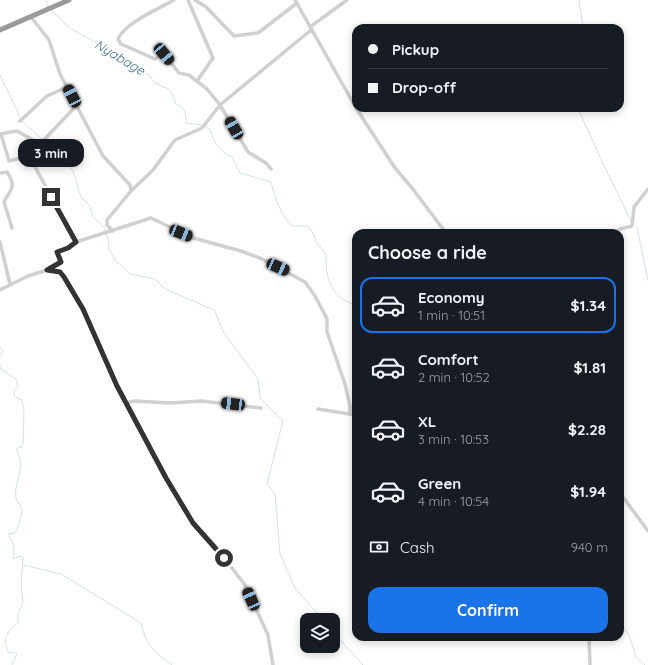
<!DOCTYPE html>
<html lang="en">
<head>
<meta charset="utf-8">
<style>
  :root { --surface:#171b24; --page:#20242c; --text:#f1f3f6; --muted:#9ea1a6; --line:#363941; --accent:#1a73e8 }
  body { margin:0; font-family:Quicksand,sans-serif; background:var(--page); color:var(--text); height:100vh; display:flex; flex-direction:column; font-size:15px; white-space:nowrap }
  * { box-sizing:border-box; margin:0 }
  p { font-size:13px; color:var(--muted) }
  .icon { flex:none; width:22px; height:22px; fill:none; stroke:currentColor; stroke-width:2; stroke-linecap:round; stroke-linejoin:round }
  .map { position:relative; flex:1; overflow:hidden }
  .sheet { position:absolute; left:352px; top:229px; width:272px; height:412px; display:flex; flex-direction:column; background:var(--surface); border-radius:12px; box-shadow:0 2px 10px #0003 }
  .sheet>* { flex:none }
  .banner { position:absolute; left:352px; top:24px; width:272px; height:88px; border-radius:12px; box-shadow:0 2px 10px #0003; display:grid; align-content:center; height:88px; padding:0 16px; background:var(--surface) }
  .buttons { position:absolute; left:300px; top:613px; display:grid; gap:8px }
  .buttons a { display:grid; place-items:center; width:40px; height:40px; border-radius:8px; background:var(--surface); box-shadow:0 2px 10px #0003; font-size:20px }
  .end { position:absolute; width:18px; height:18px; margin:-9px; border:5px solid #333; background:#fff; box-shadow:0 0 0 2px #fff }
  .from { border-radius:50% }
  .bubble { position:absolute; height:28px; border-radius:12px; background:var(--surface); box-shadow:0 2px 10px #0003; font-size:13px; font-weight:700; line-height:28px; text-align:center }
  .car { position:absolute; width:12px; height:24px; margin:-12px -6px; border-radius:5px; box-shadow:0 0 3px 1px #0007; background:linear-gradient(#222 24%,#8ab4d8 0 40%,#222 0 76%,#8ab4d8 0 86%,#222 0) }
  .banner b { display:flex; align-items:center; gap:14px; height:38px; font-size:15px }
  .banner b+b { border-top:1px solid var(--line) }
  .banner i { width:10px; height:10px; background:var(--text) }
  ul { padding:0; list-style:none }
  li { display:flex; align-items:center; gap:12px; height:56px; margin:0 8px 6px; padding:0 8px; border:2px solid transparent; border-radius:12px }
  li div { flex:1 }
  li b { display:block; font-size:15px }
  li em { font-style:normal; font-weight:700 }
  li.active { border-color:var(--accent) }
  li>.icon { width:36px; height:36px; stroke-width:1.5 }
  h2 { padding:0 16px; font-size:18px; line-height:48px }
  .pay { display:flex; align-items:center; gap:10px; height:44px; padding:0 16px; font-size:15px }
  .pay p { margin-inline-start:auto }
  .action { display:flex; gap:8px; margin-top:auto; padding:8px 16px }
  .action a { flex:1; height:46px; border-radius:12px; background:var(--accent); color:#fff; font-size:16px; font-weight:700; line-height:46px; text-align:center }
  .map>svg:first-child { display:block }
</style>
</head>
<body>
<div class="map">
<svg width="648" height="665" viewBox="0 0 648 665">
  <rect width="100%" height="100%" fill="#fff"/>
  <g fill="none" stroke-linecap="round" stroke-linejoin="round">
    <!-- stream -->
    <path stroke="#cfe2ee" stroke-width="1" d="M46 0 48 6
      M579 0 583 28
      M51 10 70 28 104 47 115 57 139 71 148 74 155 83 166 88 171 92 176 104C185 107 186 113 186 123L202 125
      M0 75 22 121 43 140
      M578 108 598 153 631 221
      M205 126 211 131C213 143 221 152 232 157L240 173 271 182C275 198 280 214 292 226H307L312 231 317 243 326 255C326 272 327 289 344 300 346 301 349 302 352 304L356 314
      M45 142 73 171 81 197 90 206 93 217 104 227 105 231
      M637 227 648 281
      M106 234 109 241 108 247 115 260 130 274 155 279 165 289 214 310 224 333 258 379 260 398 283 421 267 484 275 494 280 554 295 588 323 620
      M0 347 3 351 0 356
      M0 366 1 369 16 379 18 386 14 391V396L22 400 24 411 23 443 22 447 17 448V452C27 466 13 482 16 498 17 502 21 505 22 509 22 514 18 529 15 533L8 534 14 545 13 559 20 556 23 558 21 585 23 602 18 614V623C6 632 2 640 9 653L13 652 17 654 12 665
      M23 565 61 574 141 623C147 647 153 651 172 665
      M620 606 623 627 629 635 636 657 645 665
      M333 632 363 665"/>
    <!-- minor -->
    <path stroke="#d0d0d0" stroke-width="3.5" d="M174 0C158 9 125 23 118 39L121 44 155 59 164 54 179 73 189 75 207 89 220 105 248 152 266 163 271 169
      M188 0 213 58 197 81
      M195 0 206 7 234 36 258 33 297 3
      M295 0 356 108
      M31 17 49 40 60 74 103 156 130 185 131 191 107 220V225L113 231
      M310 27 347 0
      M356 108 395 168 412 188 446 233
      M20 121 47 96 67 87
      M0 134 17 131 40 144 76 106
      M1 134 9 161 29 156 76 242
      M0 173 7 172C17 188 11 188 4 202L12 228
      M131 191 153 170 175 140 202 128 220 105 311 30
      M615 233 620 229 632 226 634 207 648 189
      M0 242 10 284
      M49 269 61 262 57 252 68 248 76 242 151 218 193 238 241 251 262 259 305 282 315 296 327 319V332L345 384 350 406V414
      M0 290 28 276 47 270 60 272 64 277 83 309 117 386 166 477 193 523 215 546 245 585 268 635 273 665
      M126 403 134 401 171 403 202 401 261 408
      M318 409 356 415
      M620 493 648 531
      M589 637 590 665"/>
    <!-- highway -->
    <path stroke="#9a9a9a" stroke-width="5" d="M0 30 69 0"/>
  </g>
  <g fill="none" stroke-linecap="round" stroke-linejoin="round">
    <!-- route -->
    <path stroke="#333" stroke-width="5" d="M51 197 76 242 68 248 57 252 61 262 47 270 60 272 64 277 83 309 117 386 166 478 193 523 224 558"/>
  </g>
  <g text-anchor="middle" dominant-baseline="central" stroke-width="4" stroke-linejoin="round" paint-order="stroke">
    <!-- water labels -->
    <g font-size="13" font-style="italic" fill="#3f7597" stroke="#fff">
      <text transform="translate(120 57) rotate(31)">Nyabage</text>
    </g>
  </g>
</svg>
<div class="buttons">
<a><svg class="icon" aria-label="layers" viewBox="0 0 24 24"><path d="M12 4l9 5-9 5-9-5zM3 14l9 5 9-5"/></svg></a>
</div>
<i class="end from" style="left:224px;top:558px"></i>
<i class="end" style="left:51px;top:197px"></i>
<div class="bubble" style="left:18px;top:139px;width:66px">3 min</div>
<i class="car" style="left:164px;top:54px;rotate:140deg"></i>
<i class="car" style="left:72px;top:96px;rotate:333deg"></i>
<i class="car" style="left:234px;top:128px;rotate:330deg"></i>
<i class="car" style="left:181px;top:233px;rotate:112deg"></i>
<i class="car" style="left:278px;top:267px;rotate:114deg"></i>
<i class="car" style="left:233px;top:404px;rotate:277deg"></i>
<i class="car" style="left:251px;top:599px;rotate:336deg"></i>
<div class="banner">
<b><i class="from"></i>Pickup</b>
<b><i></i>Drop-off</b>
</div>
<section class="sheet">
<h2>Choose a ride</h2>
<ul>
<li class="active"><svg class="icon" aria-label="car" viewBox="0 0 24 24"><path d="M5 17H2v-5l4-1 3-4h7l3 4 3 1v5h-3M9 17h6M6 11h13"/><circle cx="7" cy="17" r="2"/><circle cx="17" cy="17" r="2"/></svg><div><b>Economy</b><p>1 min · 10:51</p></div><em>$1.34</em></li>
<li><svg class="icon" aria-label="car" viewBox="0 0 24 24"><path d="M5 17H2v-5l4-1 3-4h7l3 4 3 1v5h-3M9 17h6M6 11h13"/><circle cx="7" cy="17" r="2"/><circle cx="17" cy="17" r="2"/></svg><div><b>Comfort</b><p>2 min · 10:52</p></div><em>$1.81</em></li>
<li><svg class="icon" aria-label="car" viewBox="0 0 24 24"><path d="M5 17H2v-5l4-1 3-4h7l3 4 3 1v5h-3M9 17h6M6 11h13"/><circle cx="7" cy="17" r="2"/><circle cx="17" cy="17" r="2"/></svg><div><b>XL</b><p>3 min · 10:53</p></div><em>$2.28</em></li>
<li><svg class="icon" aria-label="car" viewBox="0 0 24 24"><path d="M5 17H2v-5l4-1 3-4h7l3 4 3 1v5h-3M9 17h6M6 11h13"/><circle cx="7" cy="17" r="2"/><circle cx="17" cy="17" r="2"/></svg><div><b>Green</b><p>4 min · 10:54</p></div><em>$1.94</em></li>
</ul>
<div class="pay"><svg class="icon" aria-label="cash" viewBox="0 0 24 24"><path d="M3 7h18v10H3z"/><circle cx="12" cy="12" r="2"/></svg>Cash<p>940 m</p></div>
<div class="action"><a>Confirm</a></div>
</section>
</div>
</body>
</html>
